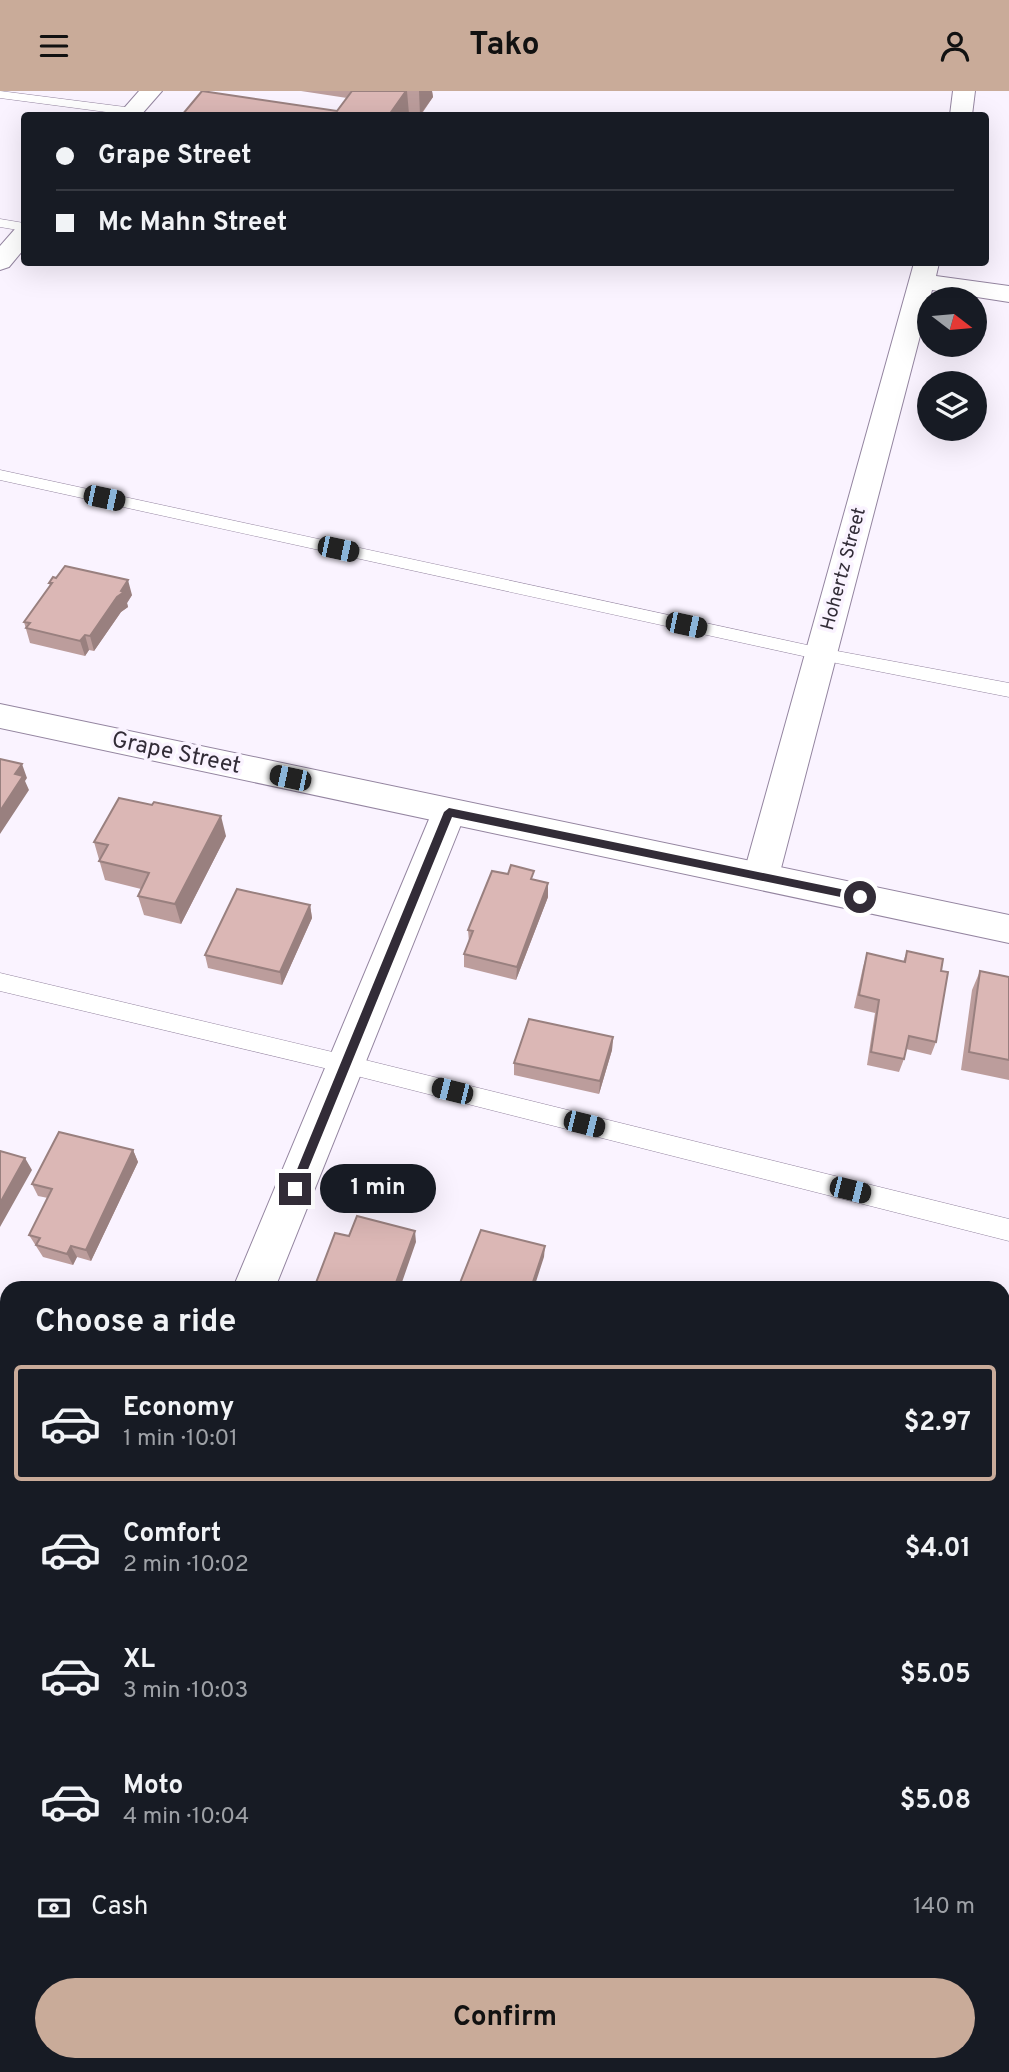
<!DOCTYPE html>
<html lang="en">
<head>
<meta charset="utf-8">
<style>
  :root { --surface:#171b24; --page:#20242c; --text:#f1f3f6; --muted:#9ea1a6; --line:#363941; --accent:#c9ab99 }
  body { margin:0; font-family:Overpass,sans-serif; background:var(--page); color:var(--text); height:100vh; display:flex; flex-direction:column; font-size:26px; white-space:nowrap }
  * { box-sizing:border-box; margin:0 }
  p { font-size:23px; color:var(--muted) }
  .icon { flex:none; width:38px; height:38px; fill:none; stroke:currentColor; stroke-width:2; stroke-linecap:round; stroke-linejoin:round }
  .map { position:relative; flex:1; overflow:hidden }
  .sheet { position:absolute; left:0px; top:1190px; width:1010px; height:791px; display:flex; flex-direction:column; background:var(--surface); border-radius:21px 21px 0 0; box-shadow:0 7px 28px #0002 }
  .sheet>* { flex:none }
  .banner { position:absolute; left:21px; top:21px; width:968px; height:154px; border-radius:7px; box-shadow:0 7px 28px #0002; display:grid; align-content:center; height:154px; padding:0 35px; background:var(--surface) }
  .needle { width:46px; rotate:106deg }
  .fabs { position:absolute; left:917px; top:196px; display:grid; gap:14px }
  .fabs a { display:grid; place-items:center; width:70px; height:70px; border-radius:50%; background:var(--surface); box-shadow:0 7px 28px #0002; font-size:35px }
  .end { position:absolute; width:32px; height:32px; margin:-16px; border:9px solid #322c37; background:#fff; box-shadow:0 0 0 4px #fff }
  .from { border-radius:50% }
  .bubble { position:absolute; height:49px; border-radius:24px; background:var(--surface); box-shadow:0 7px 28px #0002; font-size:23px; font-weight:700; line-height:49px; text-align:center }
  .car { position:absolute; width:21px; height:42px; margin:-21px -10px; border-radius:9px; box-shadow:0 0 5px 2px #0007; background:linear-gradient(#222 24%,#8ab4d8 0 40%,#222 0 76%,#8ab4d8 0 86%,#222 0) }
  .banner b { display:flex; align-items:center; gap:24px; height:66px; font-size:26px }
  .banner b+b { border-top:2px solid var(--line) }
  .banner i { width:18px; height:18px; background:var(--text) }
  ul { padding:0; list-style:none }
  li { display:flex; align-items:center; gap:21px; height:116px; margin:0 14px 10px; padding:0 21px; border:4px solid transparent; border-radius:7px }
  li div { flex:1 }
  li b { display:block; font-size:26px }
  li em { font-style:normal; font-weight:700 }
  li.current { border-color:var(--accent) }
  li>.icon { width:63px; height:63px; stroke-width:1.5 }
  h2 { padding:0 35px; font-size:32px; line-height:84px }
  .pay { display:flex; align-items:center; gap:18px; height:77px; padding:0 35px; font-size:26px }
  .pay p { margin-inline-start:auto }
  .primary-button { display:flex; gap:14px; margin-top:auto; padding:14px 35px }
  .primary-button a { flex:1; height:80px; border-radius:42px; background:var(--accent); color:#111; font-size:28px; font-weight:700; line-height:80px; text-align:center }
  header { display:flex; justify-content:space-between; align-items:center; height:91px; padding:0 35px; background:var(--accent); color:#111; font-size:32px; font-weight:700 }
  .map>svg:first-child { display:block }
</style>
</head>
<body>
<header><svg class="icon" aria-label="menu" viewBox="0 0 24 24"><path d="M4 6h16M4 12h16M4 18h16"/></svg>Tako<svg class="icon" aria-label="person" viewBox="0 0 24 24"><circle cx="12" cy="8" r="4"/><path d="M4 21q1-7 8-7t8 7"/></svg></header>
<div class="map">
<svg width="1009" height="1981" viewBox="0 0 1009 1981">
  <rect width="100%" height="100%" fill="#faf3ff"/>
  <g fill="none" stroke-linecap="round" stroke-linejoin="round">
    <!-- service casing -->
    <g stroke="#9485a0" stroke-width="1">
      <path id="service" d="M0 0 133 17 140 21 129 24 0 7Z
        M0 128 24 132V140L0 136Z
        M0 379 821 557 1009 592V606L821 569 0 389Z
        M0 882 345 964 1009 1128V1150L345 982 0 900Z
        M0 1688 7 1691V1721L0 1718Z
        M802 1974H852L855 1981H805Z
        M867 1974H899L898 1981H866Z"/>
    </g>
    <!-- minor casing -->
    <g stroke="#9485a0" stroke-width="2">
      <path id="minor" d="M139 0H162L141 24H118Z
        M953 0H975L972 24H950Z
        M24 136V158L9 176 0 179V155L15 138Z
        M914 172H939L936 185 1009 195V211L932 199 779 785 773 795 761 798 749 795 743 785Z
        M449 708 461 712 466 721 275 1197H233L432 721 437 712Z
        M0 1224 7 1226V1266L0 1264Z
        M1003 1509 1009 1510V1558L1003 1557Z
        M7 1770V1836L0 1839V1773Z"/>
    </g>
    <!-- tertiary casing -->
    <g stroke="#9485a0" stroke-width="2">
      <path id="tertiary" d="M0 613 1009 824V852L0 637Z"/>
    </g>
    <!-- service -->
    <use href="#service" fill="#fff" fill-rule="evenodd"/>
    <!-- minor -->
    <use href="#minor" fill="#fff" fill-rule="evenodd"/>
    <!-- tertiary -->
    <use href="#tertiary" fill="#fff" fill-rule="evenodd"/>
  </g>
  <!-- wall -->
  <path fill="#bc9d9c" d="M301 0H432L433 6 421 24 409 23 408 24H182L337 20 347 7Z
    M49 492 132 504 127 512 128 516 121 521 94 560 89 559 85 565 30 552 24 531 50 495Z
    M226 745 181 833 144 824 138 805 141 798 105 789 94 751Z
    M534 789 548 792V806L516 889 464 876V863L469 851 468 839Z
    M310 814 312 827 282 894 208 877 205 864Z
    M907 860 941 880 936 951 931 964 906 958 904 968 899 981 867 974 875 922 854 917 863 876 867 862 903 871Z
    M980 880 1009 886V989L961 979 972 899Z
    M613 946 612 959 599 1003 514 984V972Z
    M133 1059 138 1071 91 1170 77 1166 73 1174 43 1166 29 1144 48 1107 38 1105 32 1093Z
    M1004 1307 1009 1308V1419L1003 1418V1309Z
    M7 1386V1484L0 1482V1401Z
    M1003 1595 1009 1596V1981H982L964 1975V1974H1003Z"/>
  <!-- shaded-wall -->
  <path fill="#99807f" d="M406 0H407L409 23 408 24H389Z
    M419 0H432L433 6 420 24Z
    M128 489 132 504 127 512 128 516 121 521 94 560 90 545Z
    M85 544 89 559 85 565 80 550Z
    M22 673 27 687 25 690 29 699 0 743V720L15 683Z
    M221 725 226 745 181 833 175 813Z
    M548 792V806L516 889 517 876Z
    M310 814 312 827 282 894 280 881Z
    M613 946 612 959 599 1003 600 990Z
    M133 1059 138 1071 91 1170 86 1159Z
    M25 1067 32 1079 0 1136V1112Z
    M415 1140 416 1151 400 1197H394Z
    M71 1155 77 1166 73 1174 67 1163Z
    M545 1155 544 1166 534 1197 533 1191Z"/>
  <!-- building -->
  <path fill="#dbb7b5" stroke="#99807f" stroke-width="2" d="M202 0 337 20 352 0H406L389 24H182Z
    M65 475 128 489 121 500 124 501 117 506 90 545 85 544 80 550 26 537 30 532 24 531 52 492H49L53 486 56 487Z
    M0 668 22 673 15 683 23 685 0 720Z
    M119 707 152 714 154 711 221 725 175 813 138 805 149 782 99 770 108 754 94 751Z
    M511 774 534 780 531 788 548 792 517 876 464 863 473 840 468 839 492 780 508 783Z
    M237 798 310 814 280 881 205 864Z
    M907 860 943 868 941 880 948 881 936 951 909 945 904 968 871 961 879 909 859 904 867 862 905 871Z
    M980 880 1009 886V969L969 961Z
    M529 928 613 946 600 990 514 972Z
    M59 1041 133 1059 86 1159 71 1155 67 1163 36 1154 40 1147 29 1144 52 1098 32 1093Z
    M0 1060 25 1067 0 1112Z
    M357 1125 415 1140 394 1197H314L335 1142 349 1145Z
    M481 1139 545 1155 533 1191 539 1192 537 1197H458Z
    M1004 1307 1009 1308V1409L1003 1407V1320Z
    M7 1386V1478L0 1476V1401Z
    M1003 1595 1009 1596V1981H997L979 1975V1974H1003V1734L1007 1695 1003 1694Z"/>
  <!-- route -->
  <path fill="#322c37" d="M449 717 860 802 865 806 860 810 452 726 300 1098 295 1103 290 1101 289 1098 444 721Z"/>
  <g text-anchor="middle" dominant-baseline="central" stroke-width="7" stroke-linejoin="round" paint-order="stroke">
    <!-- far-street labels -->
    <g font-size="19" fill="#322c37" stroke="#faf3ff">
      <text transform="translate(844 478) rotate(-75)">Hohertz Street</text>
    </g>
    <!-- street labels -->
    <g font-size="23" fill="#322c37" stroke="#faf3ff">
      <text transform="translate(176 663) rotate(12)">Grape Street</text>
    </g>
  </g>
</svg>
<div class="fabs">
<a><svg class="needle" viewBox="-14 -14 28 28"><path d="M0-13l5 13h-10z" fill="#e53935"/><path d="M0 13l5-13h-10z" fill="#9ea1a6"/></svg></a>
<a><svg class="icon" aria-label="layers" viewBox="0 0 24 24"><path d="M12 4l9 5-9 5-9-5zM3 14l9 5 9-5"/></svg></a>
</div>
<i class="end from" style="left:860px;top:806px"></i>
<i class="end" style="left:295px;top:1098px"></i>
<div class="bubble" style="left:320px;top:1073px;width:116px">1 min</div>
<i class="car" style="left:104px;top:407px;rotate:102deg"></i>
<i class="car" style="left:338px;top:458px;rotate:102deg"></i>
<i class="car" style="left:686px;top:534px;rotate:102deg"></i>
<i class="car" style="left:290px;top:687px;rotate:282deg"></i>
<i class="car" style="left:452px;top:1000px;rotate:284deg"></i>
<i class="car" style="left:584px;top:1033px;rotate:104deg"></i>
<i class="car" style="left:850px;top:1099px;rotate:104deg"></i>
<div class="banner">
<b><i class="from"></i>Grape Street</b>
<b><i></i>Mc Mahn Street</b>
</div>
<section class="sheet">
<h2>Choose a ride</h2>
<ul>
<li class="current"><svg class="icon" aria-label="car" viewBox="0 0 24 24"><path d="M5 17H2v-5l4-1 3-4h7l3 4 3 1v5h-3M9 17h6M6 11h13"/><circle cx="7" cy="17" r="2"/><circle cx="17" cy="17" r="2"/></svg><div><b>Economy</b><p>1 min · 10:01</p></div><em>$2.97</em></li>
<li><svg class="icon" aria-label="car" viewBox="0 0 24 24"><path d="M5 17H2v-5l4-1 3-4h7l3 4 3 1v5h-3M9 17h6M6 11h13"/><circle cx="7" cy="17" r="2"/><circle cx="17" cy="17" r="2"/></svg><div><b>Comfort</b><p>2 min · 10:02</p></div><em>$4.01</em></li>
<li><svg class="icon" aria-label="car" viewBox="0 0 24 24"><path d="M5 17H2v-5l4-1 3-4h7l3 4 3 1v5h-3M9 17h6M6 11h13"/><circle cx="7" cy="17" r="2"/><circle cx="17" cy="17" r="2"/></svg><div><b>XL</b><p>3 min · 10:03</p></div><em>$5.05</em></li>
<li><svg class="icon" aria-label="car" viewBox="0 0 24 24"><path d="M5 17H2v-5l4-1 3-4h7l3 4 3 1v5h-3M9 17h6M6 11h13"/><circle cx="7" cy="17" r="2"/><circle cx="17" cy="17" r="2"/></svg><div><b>Moto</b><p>4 min · 10:04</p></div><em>$5.08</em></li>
</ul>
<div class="pay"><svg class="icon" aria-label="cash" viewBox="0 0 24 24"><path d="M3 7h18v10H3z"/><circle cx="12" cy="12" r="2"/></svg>Cash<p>140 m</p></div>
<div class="primary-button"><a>Confirm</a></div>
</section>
</div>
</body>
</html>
